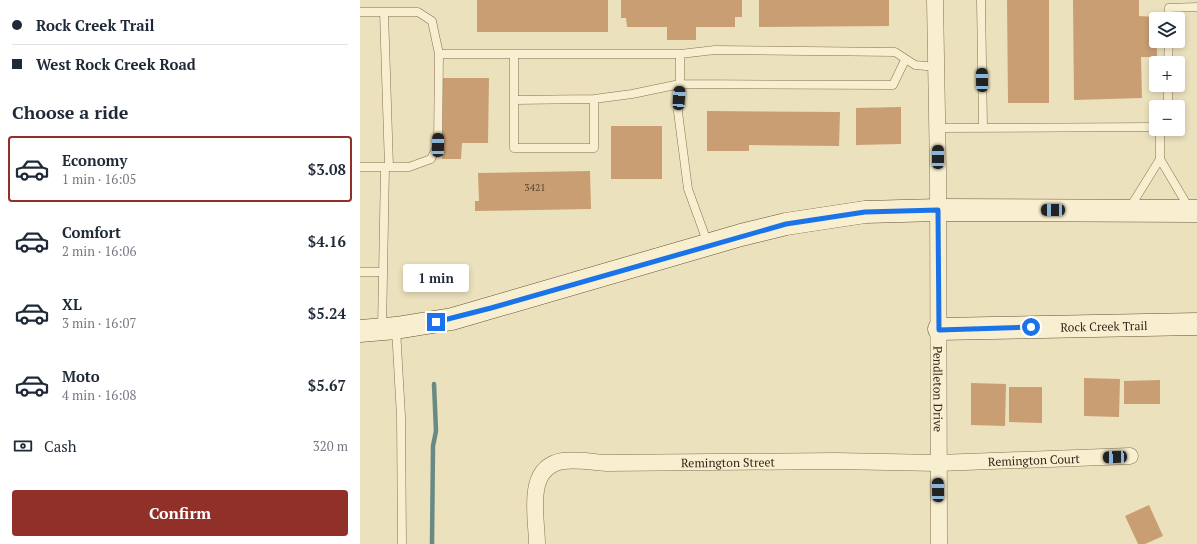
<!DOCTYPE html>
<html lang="en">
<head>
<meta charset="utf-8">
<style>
  :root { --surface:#fff; --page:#f6f6f7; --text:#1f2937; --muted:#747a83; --line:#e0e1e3; --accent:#903029 }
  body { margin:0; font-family:"PT Serif",serif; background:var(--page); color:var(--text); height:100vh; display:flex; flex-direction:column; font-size:15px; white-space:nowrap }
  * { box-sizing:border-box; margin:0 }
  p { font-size:13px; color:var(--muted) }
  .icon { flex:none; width:22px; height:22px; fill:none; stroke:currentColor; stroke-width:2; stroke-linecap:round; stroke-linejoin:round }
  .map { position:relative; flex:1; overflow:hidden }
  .drawer { display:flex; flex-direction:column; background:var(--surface); width:360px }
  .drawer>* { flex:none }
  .top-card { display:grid; align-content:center; height:88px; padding:0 12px; background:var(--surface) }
  .tools { position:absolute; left:789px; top:12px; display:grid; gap:8px }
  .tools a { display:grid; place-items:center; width:36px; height:36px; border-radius:4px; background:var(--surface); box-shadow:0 2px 6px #0003; font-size:20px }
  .end { position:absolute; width:18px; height:18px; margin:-9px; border:5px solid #1a73e8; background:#fff; box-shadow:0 0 0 2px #fff }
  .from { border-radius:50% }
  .bubble { position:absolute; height:28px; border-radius:4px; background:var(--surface); box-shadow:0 2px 6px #0003; font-size:13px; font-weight:600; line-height:28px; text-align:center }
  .car { position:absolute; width:12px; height:24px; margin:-12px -6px; border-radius:5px; box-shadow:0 0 3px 1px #0007; background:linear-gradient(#222 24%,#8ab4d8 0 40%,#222 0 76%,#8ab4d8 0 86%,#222 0) }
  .top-card b { display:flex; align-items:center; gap:14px; height:38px; font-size:15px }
  .top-card b+b { border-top:1px solid var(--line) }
  .top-card i { width:10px; height:10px; background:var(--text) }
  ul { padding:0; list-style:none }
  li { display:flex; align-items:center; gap:12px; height:66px; margin:0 8px 6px; padding:0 4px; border:2px solid transparent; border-radius:4px }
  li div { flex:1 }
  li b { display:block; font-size:15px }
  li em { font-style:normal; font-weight:600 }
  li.active { border-color:var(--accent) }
  li>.icon { width:36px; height:36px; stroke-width:1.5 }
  h2 { padding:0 12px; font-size:18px; line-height:48px }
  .pay { display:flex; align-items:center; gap:10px; height:44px; padding:0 12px; font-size:15px }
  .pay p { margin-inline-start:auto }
  .button { display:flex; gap:8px; margin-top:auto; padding:8px 12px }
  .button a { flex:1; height:46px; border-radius:4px; background:var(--accent); color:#fff; font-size:16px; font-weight:600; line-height:46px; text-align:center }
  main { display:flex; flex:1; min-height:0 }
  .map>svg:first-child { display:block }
</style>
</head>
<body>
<main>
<section class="drawer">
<div class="top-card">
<b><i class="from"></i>Rock Creek Trail</b>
<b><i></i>West Rock Creek Road</b>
</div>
<h2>Choose a ride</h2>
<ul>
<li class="active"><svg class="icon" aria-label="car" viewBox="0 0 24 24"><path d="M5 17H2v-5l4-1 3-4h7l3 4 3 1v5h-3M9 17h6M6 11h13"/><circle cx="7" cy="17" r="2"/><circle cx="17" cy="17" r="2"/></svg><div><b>Economy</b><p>1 min · 16:05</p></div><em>$3.08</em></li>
<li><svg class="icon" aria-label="car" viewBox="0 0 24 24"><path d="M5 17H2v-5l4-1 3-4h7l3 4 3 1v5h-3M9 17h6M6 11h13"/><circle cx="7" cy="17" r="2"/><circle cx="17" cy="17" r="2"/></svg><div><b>Comfort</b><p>2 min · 16:06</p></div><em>$4.16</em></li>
<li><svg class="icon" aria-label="car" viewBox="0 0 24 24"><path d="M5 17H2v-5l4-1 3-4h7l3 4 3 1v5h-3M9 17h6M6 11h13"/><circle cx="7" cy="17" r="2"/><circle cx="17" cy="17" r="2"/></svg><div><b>XL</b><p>3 min · 16:07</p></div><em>$5.24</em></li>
<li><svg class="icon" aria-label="car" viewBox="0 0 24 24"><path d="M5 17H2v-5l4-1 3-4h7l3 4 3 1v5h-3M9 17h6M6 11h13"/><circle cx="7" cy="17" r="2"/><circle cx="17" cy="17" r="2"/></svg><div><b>Moto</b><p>4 min · 16:08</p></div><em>$5.67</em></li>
</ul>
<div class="pay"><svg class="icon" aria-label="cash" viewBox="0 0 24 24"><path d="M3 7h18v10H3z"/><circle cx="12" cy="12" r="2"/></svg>Cash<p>320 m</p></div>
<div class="button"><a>Confirm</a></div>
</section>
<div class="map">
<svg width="837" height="544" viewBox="0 0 837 544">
  <rect width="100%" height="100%" fill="#ece1bd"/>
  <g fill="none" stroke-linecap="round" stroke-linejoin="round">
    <!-- stream -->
    <path stroke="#698a84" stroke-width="4.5" d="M72 544 73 446 76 431 74 384"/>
  </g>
  <!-- building -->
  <path fill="#c99e73" d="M117 0H248V32H117Z
    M261 0H382V17H375V27H336V40H307V27H267L266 18H261Z
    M399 0H529V26L399 27Z
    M647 0H689V103H648Z
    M713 0H779V16L796 17 797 57H781L782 98 714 100Z
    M83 78H129L128 143H102L101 159H82Z
    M541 107V144L496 145V108Z
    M347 111 480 112 479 146 389 145V151H347Z
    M251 126H302V179H251Z
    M230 171 231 209 115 211V201H119L118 173Z
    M724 378 760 379 759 417 724 416Z
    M800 380V404H764V381Z
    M611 383 646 384 645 426 611 425Z
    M649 387H682V423L649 422Z
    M789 505 803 536 785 544H778L765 516Z"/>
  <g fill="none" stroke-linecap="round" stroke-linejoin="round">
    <!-- lane casing -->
    <g stroke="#837257" stroke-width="9">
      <path id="lane" d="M621 0 623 127
        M0 12H58L72 21 79 54
        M24 12 29 167
        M809 19V8L837 7
        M154 55V100L234 99 272 94 320 84V54
        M808 63 809 41
        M154 100V148H234V99
        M808 107V85
        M577 128 796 127
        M800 129V159L829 208
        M0 167H25L22 329
        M25 167H49L71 159 78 145 79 54H320L355 50 535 52 555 65 577 67
        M769 209 800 159
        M348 244 328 189 318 112 320 84 533 85 545 60
        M0 272H23
        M36 329 41 416 42 544"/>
    </g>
    <!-- street casing -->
    <g stroke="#837257" stroke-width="17">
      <g id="street">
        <path id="s1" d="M575 0 578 172 579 544"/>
        <path id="s2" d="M177 544C177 518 164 467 203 461 217 459 232 462 246 463L475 461 578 463 770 456"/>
      </g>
    </g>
    <!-- secondary casing -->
    <g stroke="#65533a" stroke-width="23">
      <g id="secondary">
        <path id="s3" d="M579 329 837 324"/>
        <path d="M0 331 36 328 92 319 381 235 426 224 505 212 578 210 837 211"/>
      </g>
    </g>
    <!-- lane -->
    <use href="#lane" stroke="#f7efcf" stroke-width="8"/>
    <!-- street -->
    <use href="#street" stroke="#f7efcf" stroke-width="16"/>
    <!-- secondary -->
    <use href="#secondary" stroke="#f7efcf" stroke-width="22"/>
  </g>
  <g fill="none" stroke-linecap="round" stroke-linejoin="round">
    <!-- route -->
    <path stroke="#1a73e8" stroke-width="5" d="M76 322 131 308 426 224 505 212 578 210 579 330 671 327"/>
  </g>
  <g text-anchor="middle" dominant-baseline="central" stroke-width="3" stroke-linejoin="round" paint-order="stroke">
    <!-- number labels -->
    <g font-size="10" fill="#584631">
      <text x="175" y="187">3421</text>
    </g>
    <!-- street labels -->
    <g font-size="12" fill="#33281b" stroke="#f4ebcc">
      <text stroke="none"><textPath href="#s3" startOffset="165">Rock Creek Trail</textPath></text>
      <text stroke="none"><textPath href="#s1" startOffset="389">Pendleton Drive</textPath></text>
      <text stroke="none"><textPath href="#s2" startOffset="568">Remington Court</textPath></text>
      <text stroke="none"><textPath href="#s2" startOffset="262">Remington Street</textPath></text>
    </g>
  </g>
</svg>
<div class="tools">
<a><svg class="icon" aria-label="layers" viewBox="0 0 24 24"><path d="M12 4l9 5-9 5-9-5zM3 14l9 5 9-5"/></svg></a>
<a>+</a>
<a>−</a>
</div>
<i class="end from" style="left:671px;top:327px"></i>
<i class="end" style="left:76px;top:322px"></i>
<div class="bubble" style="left:43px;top:264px;width:66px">1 min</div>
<i class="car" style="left:622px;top:80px;rotate:359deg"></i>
<i class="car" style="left:319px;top:98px;rotate:4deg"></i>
<i class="car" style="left:78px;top:145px;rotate:1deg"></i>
<i class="car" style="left:578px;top:157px;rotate:0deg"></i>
<i class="car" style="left:693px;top:210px;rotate:270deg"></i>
<i class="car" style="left:755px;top:457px;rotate:268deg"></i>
<i class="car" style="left:578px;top:490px;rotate:359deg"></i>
</div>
</main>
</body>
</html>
